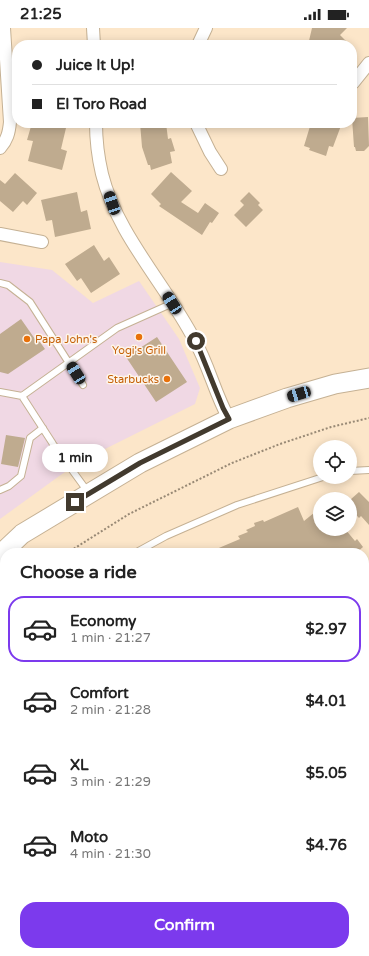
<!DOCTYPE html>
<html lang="en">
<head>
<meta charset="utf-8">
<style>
  :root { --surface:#fff; --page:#f6f6f6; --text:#222; --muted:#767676; --line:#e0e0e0; --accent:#7c3aed }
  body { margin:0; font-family:"Varela Round",sans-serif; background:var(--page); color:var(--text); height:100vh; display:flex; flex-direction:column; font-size:15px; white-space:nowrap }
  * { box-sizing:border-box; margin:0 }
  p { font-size:13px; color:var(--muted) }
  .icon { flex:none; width:22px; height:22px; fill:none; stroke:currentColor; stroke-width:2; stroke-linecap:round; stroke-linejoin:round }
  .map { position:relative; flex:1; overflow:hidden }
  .details { position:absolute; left:0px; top:520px; width:369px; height:408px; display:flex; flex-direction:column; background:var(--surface); border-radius:16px 16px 0 0; box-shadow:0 2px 10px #0003 }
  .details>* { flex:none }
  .banner { position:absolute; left:12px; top:12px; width:345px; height:88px; border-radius:16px; box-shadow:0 2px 10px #0003; display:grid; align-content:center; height:88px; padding:0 20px; background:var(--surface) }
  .fabs { position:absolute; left:313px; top:412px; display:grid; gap:8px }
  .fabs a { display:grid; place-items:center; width:44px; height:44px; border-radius:50%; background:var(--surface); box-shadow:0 2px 10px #0003; font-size:20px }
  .end { position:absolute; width:18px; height:18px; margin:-9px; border:5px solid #423a2e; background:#fff; box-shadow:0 0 0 2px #fff }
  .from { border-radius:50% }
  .bubble { position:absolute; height:28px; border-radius:14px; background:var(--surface); box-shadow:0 2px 10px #0003; font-size:13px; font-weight:700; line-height:28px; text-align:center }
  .car { position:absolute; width:12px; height:24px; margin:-12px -6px; border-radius:5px; box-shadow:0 0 3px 1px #0007; background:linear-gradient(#222 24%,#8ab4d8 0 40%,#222 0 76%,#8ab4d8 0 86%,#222 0) }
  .banner b { display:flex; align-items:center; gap:14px; height:38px; font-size:15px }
  .banner b+b { border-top:1px solid var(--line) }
  .banner i { width:10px; height:10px; background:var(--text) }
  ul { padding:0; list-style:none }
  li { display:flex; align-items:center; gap:12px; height:66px; margin:0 8px 6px; padding:0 12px; border:2px solid transparent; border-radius:16px }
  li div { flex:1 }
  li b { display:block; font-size:15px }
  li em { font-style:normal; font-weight:700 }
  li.active { border-color:var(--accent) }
  li>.icon { width:36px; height:36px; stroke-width:1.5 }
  h2 { padding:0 20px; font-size:18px; line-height:48px }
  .button { display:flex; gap:8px; margin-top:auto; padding:8px 20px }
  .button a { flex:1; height:46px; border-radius:16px; background:var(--accent); color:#fff; font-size:16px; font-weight:700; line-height:46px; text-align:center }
  .status { display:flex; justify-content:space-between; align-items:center; height:28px; padding:0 20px; background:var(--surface); direction:ltr }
  .status svg { height:11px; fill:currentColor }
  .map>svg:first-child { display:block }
</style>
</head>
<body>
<div class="status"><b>21:25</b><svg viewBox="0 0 49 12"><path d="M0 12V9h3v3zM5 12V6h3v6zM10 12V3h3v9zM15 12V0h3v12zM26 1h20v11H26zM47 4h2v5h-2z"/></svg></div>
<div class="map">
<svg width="369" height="928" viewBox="0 0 369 928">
  <rect width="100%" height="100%" fill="#fce6c9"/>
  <!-- commercial -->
  <path fill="#f0d8e4" d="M0 234 52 242 93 275 139 253 179 311 200 360 195 376 87 430 62 446 0 491Z"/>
  <!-- building -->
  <path fill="#bfab8f" d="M312 0H347L340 7 350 17H308Z
    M368 89 369 118 364 123H356L355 119H354L352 90Z
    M32 95H49L66 100 61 121 67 123 62 142 28 133 33 113 27 112Z
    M140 95H166L168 111 171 110 175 123 170 124 172 135 151 142 150 137H148L142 119Z
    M311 95H342L333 119 329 118 326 128 309 122 310 120 304 118Z
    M171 144 192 163 181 174 198 185 205 175 219 185 212 195 210 194 202 207 159 178 161 176 151 166Z
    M15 145 37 165 27 177 23 173 13 184 0 173V152L5 156Z
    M77 164 81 184 87 182 91 201 55 209 52 192 46 193 41 172Z
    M249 164 260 175 258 177 263 182 246 199 234 187 244 177 240 173Z
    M94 217 104 233 109 229 120 246 91 265 81 250 77 253 65 236Z
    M21 291 35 311 37 310 45 321 8 346 0 344V306Z
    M157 309 187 354 156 374 126 329Z
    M6 407 25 410 18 439 1 436Z
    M359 464 369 474V497L361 488 359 490 350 480V472Z
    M298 479 304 493 320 480V501H345L355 513 357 511 363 519 356 525H207L240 511 238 508 248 504 246 502 255 498 254 495 263 492 264 494Z"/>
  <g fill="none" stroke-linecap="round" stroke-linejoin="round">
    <!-- lane casing -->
    <g stroke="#c5b194" stroke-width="8">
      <path id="lane" d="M0 255 8 257 30 274 83 357
        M0 364 22 368 117 300 173 275
        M22 368 53 416 88 464
        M350 443 369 442
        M0 462 9 458 21 448 30 410 43 400
        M135 525 166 508 237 477 323 449
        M0 682H5
        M222 923 227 928
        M264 928 265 923"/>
    </g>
    <!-- street casing -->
    <g stroke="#c5b194" stroke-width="14">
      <path id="street" d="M93 0 94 17
        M198 17 206 0
        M353 55 369 35
        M96 95C96 112 98 129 102 146 117 207 167 258 195 313 209 338 215 366 229 391
        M196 95 210 124 221 141
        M0 120C7 112 9 105 10 94L4 0
        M0 206 42 214"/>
    </g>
    <!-- primary casing -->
    <g stroke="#c5b194" stroke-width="21">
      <path id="primary" d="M0 527 22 506 140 435 229 391 287 370 335 356 369 350
        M0 777 5 781
        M0 808 5 812
        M115 923 120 928
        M145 923 150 928"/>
    </g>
    <!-- path -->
    <path stroke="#988975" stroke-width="2" stroke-dasharray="2 2" stroke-linecap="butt" d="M67 525 129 486 232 435 280 416 331 399 369 390
      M0 573 5 569
      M0 735 5 740
      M174 923 178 928"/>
    <!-- lane -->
    <use href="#lane" stroke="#fff" stroke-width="6"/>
    <!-- street -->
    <use href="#street" stroke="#fff" stroke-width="12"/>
    <!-- primary -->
    <use href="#primary" stroke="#fff" stroke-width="19"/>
  </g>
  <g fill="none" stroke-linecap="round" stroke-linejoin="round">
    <!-- route -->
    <path stroke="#423a2e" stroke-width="5" d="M75 474 140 435 229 391 223 380 196 313"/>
  </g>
  <!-- markers -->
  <g fill="#e8710a" stroke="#fef5ea" stroke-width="1.5">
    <circle cx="139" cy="309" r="4"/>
    <circle cx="27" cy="311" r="4"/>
    <circle cx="167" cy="351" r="4"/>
  </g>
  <g text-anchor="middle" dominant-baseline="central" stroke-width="3" stroke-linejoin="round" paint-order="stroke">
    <!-- food labels -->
    <g font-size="11" fill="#c56008" stroke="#fef5ea" text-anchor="start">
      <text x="35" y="311">Papa John's</text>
      <text x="139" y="322" text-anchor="middle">Yogi's Grill</text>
      <text x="159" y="351" text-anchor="end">Starbucks</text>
    </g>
  </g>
</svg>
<div class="fabs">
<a><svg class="icon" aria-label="locate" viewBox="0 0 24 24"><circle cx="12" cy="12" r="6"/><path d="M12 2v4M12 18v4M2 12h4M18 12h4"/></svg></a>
<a><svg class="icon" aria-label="layers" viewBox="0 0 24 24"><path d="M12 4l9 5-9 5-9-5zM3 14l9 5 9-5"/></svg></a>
</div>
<i class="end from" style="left:196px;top:313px"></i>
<i class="end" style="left:75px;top:474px"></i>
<div class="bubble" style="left:42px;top:416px;width:66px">1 min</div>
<i class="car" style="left:112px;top:175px;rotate:341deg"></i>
<i class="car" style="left:172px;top:275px;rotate:327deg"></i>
<i class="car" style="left:76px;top:345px;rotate:328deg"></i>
<i class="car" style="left:299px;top:366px;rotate:254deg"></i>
<div class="banner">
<b><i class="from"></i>Juice It Up!</b>
<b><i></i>El Toro Road</b>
</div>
<section class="details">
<h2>Choose a ride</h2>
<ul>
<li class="active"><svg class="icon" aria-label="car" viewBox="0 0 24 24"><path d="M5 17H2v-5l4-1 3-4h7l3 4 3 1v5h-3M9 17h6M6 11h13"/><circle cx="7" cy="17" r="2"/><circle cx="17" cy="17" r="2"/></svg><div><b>Economy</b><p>1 min · 21:27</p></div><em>$2.97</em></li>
<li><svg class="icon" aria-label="car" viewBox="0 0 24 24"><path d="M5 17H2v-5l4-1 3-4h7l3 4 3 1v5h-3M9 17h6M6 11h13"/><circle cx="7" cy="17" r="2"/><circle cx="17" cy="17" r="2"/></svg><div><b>Comfort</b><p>2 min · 21:28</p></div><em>$4.01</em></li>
<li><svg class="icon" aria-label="car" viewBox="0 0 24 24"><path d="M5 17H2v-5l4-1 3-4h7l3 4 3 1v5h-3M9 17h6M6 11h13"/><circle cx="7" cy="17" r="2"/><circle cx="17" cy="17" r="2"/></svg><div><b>XL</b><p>3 min · 21:29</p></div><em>$5.05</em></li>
<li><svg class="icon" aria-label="car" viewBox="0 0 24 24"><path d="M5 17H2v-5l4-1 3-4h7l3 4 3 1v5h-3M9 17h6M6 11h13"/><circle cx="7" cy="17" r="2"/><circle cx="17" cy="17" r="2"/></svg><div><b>Moto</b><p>4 min · 21:30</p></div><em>$4.76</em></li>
</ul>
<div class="button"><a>Confirm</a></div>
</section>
</div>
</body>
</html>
